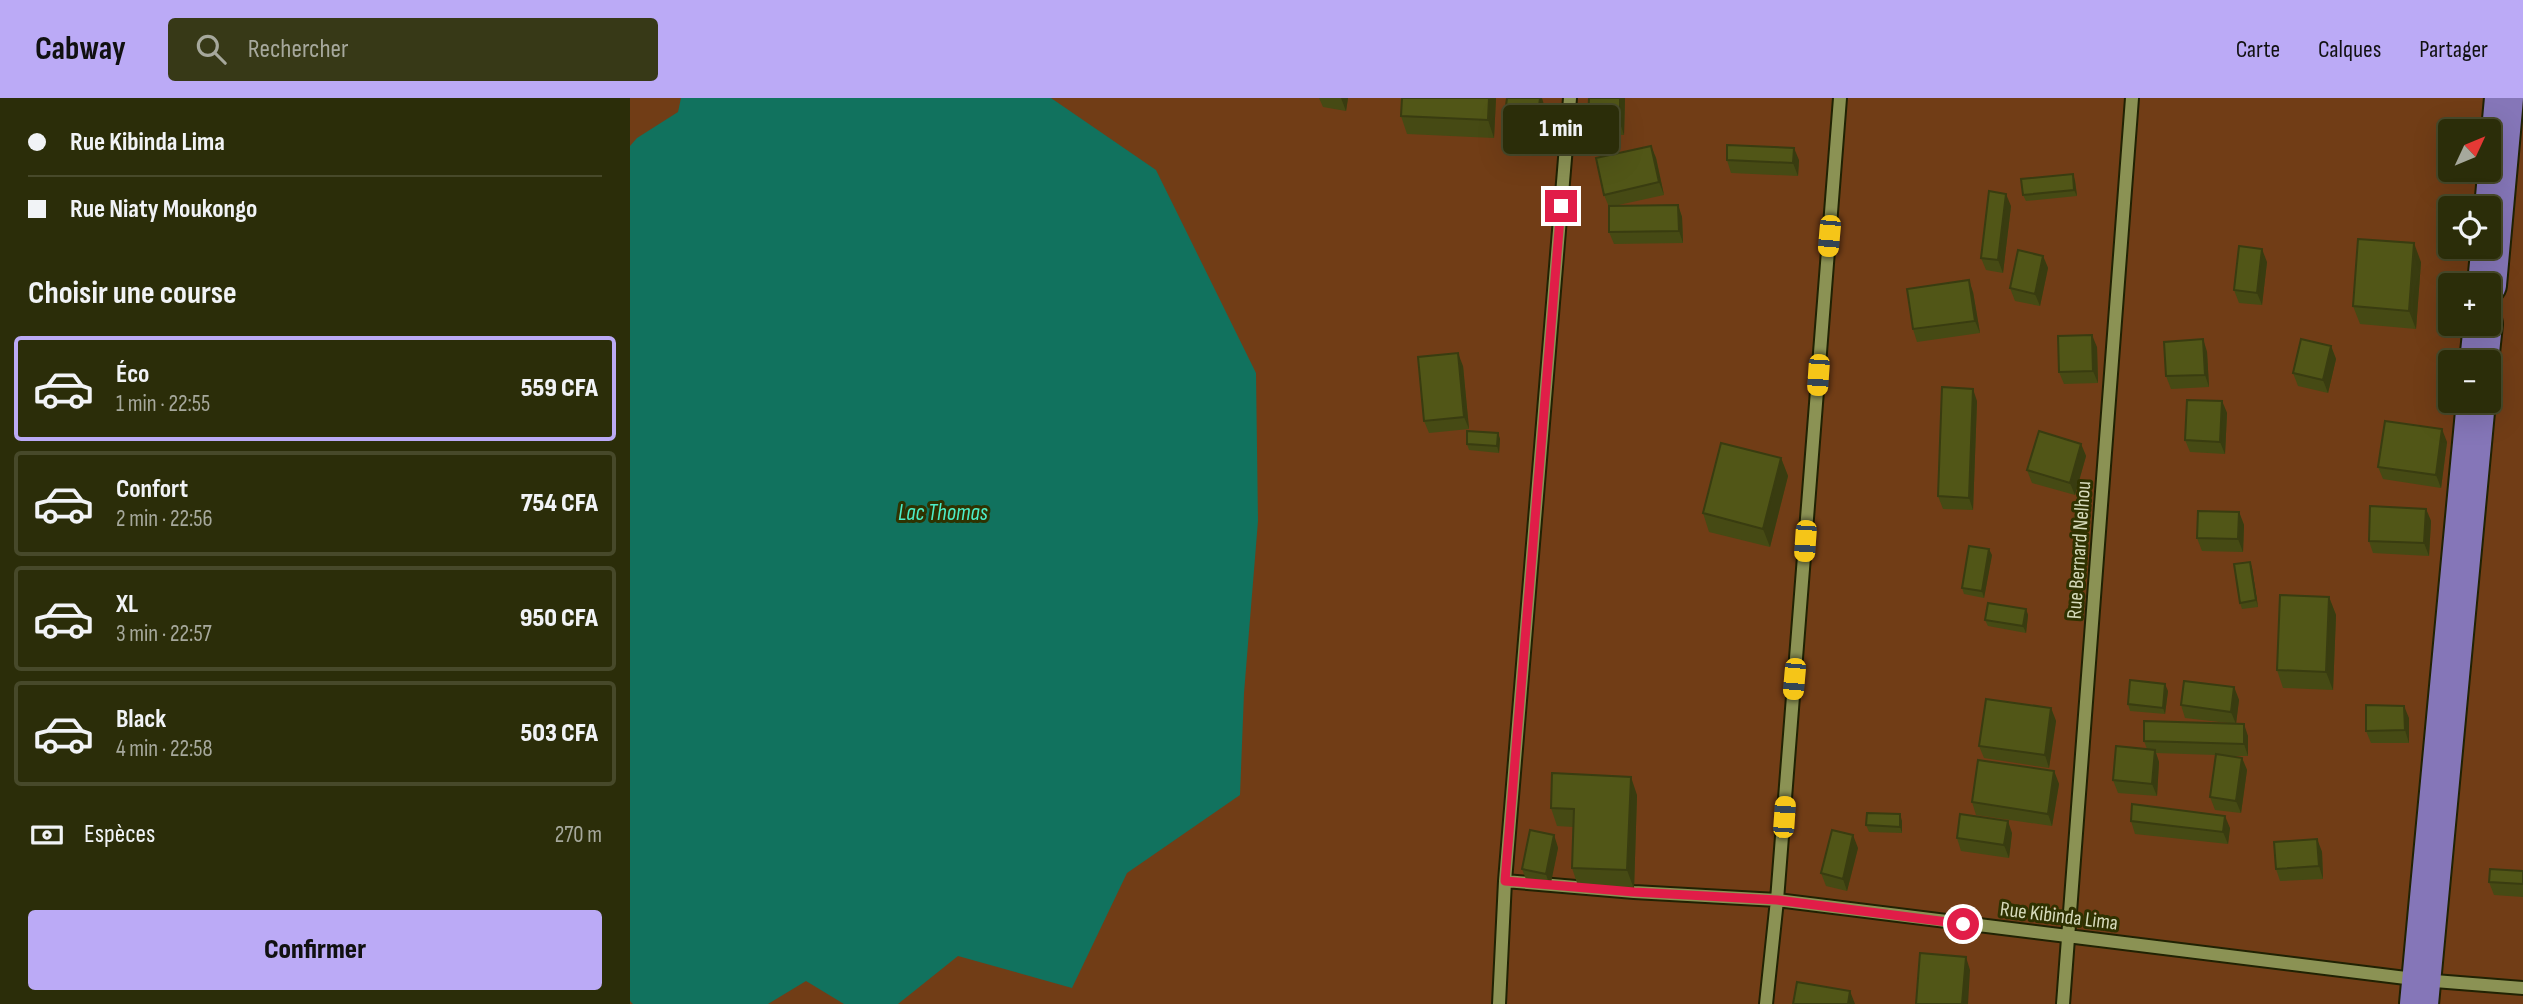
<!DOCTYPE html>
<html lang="fr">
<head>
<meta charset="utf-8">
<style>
  :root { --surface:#2b2d09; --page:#373917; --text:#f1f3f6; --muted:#a6a89c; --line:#47492a; --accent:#bbaaf6 }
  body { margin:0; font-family:"Sofia Sans Condensed",sans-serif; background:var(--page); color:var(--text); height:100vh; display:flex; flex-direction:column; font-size:26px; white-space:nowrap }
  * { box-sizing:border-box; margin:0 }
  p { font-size:23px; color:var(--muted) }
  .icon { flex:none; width:38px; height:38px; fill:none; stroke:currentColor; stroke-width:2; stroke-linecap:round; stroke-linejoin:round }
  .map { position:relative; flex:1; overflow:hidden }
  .side { display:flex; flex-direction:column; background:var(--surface); width:630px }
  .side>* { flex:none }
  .guide { display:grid; align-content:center; height:154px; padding:0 28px; background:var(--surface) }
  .needle { width:46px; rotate:46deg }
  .tools { position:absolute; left:1808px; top:21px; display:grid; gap:14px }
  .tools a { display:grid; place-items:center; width:63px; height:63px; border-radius:7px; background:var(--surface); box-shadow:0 7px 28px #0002,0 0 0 2px var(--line); font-size:35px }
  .end { position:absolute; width:32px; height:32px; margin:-16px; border:9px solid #e11d48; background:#fff; box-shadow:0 0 0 4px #fff }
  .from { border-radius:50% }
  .bubble { position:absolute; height:49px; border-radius:7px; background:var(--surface); box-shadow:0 7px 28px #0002,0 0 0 2px var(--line); font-size:23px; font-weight:800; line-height:49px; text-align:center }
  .car { position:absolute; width:21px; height:42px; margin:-21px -10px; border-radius:9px; box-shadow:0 0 5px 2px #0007; background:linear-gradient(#f5c518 24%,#345 0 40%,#f5c518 0 76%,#345 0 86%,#f5c518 0) }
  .guide b { display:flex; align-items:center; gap:24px; height:66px; font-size:26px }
  .guide b+b { border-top:2px solid var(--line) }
  .guide i { width:18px; height:18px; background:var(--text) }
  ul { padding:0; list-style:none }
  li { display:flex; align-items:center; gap:21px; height:105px; margin:0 14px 10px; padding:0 14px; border:4px solid var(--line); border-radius:7px }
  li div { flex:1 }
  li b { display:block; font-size:26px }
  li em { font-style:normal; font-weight:800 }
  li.on { border-color:var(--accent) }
  li>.icon { width:63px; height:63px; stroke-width:1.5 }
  h2 { padding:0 28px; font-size:32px; line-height:84px }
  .pay { display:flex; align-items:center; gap:18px; height:77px; padding:0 28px; font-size:26px }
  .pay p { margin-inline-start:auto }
  .primary-button { display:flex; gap:14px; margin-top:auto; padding:14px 28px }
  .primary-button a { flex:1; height:80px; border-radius:7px; background:var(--accent); color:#111; font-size:28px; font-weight:800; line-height:80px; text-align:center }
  header { display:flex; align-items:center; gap:42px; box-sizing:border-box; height:98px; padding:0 35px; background:var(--accent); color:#111 }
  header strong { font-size:33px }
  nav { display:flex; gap:38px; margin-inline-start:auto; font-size:24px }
  .search { width:490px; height:63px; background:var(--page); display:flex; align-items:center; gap:18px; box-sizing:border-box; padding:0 24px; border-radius:7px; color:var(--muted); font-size:26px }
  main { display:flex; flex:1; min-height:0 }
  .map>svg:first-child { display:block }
</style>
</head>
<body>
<header>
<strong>Cabway</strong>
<div class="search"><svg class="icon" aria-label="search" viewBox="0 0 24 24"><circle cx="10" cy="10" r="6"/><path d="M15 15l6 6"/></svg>Rechercher</div>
<nav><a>Carte</a><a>Calques</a><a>Partager</a></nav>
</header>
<main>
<section class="side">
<div class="guide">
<b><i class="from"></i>Rue Kibinda Lima</b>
<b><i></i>Rue Niaty Moukongo</b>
</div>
<h2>Choisir une course</h2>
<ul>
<li class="on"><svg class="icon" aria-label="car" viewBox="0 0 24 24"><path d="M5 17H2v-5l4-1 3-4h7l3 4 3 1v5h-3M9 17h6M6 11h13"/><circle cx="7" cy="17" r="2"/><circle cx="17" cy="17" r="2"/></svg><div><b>Éco</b><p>1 min · 22:55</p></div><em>559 CFA</em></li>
<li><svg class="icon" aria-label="car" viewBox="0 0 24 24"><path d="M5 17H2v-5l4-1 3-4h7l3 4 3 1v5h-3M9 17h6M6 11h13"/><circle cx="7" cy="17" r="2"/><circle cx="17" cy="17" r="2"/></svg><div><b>Confort</b><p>2 min · 22:56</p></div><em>754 CFA</em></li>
<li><svg class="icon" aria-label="car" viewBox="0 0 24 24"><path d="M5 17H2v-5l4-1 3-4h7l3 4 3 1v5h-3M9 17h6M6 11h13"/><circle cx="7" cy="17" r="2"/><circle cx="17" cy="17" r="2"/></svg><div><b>XL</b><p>3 min · 22:57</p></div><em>950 CFA</em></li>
<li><svg class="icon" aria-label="car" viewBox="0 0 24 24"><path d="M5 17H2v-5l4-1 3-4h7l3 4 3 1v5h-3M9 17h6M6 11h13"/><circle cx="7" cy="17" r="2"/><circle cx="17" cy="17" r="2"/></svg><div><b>Black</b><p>4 min · 22:58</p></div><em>503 CFA</em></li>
</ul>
<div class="pay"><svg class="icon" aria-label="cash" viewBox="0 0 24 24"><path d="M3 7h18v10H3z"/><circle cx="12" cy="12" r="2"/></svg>Espèces<p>270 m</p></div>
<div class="primary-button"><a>Confirmer</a></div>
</section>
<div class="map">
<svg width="1893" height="906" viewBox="0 0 1893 906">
  <rect width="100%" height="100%" fill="#393c0c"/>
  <!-- green -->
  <path fill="#713d16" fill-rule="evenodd" d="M0 0H1893V906H0ZM1820 33H1858V72H1820ZM1820 110H1858V149H1820ZM1820 187H1858V226H1820ZM1820 264H1858V303H1820Z"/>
  <!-- water -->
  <path fill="#11725e" d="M51 0H421L526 72 626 275 628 423 614 595 610 697 497 775 442 890 328 858 268 906H214L176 883 138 906H3L0 903V48L7 40 48 14Z"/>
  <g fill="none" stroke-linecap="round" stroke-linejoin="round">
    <!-- minor casing -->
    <g stroke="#202203" stroke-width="16">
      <path id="minor" d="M875 783 1004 794 1147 802 1792 882 1893 890
        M869 906 875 783 940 0
        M1136 906 1147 802 1210 0
        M1433 906 1502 0"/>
    </g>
    <!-- highway casing -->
    <g stroke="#202203" stroke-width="42">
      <path id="highway" d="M1857 187 1874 0
        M1849 264 1853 226
        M1789 906 1846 303"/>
    </g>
    <!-- minor -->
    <use href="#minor" stroke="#8b9254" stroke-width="12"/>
    <!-- highway -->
    <use href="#highway" stroke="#8576b8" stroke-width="38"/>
  </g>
  <!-- wall -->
  <path fill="#464a14" d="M689 0H718L716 13 693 9Z
    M866 0 864 40 777 36 771 18Z
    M995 0 994 37 963 36 958 24Z
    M915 10 910 48 877 44 873 31Z
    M1021 48 1026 60 1034 97 984 108 1048 107 1052 119 1053 145 984 146 979 134V109L974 97Z
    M1097 62H1169L1168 78 1101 75Z
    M1443 76 1445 83 1447 98 1396 103 1393 97Z
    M1381 108 1373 175 1356 172 1351 160Z
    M1413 158 1418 170 1410 208 1385 203 1380 190Z
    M1637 164 1632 207 1609 205 1604 192Z
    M1791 164 1786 231 1730 226 1723 208Z
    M1343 194 1350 235 1287 244 1283 231Z
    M1573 241 1577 254 1579 289 1541 291 1536 278Z
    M1701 248 1706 261 1698 295 1668 288 1663 275Z
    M1467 249 1468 285 1434 286 1429 274Z
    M833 268 839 331 799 335 794 323Z
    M1347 303 1343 412 1313 411 1308 398Z
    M1592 303 1597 315 1595 356 1560 354 1555 342Z
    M868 335 870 341 869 355 839 352 837 346Z
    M1817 344 1811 390 1753 381 1748 369Z
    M1451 346 1456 358 1445 397 1402 385 1397 372Z
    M1151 360 1158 378 1140 449 1079 434 1073 415Z
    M1796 411 1801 423 1799 458 1743 455 1739 443Z
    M1609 414 1614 427 1613 454 1572 453 1567 440Z
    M1362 457 1354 500 1334 496 1332 490Z
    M1620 464 1622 470 1628 509 1612 511 1610 505Z
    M1699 499 1706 517 1703 592 1653 590 1647 572Z
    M1396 511 1398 517 1396 535 1358 528 1355 522Z
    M1604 589 1609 602 1606 625 1618 638V658H1596L1612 660 1617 672 1611 715 1585 712 1580 699 1586 657 1526 655 1529 664 1527 698 1488 695 1483 682 1517 651 1514 643 1598 625 1555 620 1551 607Z
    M1538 593 1535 616 1500 613 1498 606Z
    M1421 610 1426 623 1419 670 1354 660 1349 648Z
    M1779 620V645H1741L1736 633Z
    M1424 673 1429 686 1422 728 1346 717 1342 704Z
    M1007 697 1004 791 948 788 942 770 943 729 927 728 921 710Z
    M1272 723V735L1239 734 1236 727Z
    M1501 723 1600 730 1598 746 1505 736Z
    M1382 735 1379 760 1331 753 1327 740Z
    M924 737 928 750 920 789 897 784 892 771Z
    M1687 741 1692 754 1693 781 1650 783 1646 771Z
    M1228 750 1217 793 1196 788 1191 775Z
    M1893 773V799L1864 797 1859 784Z"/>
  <!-- shaded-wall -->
  <path fill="#393c10" d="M711 0H718L716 13Z
    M859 0H866L864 40 858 22Z
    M910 0H912L915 10 910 48 906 36Z
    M990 0H995L994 37 990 25Z
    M1021 48 1026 60 1034 97 1029 84Z
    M1164 50 1169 62 1168 78 1163 65Z
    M1443 76 1445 83 1447 98 1444 92Z
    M1376 96 1381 108 1373 175 1368 162Z
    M1048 107 1052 119 1053 145 1049 133Z
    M1784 145 1791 164 1786 231 1779 213Z
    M1632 151 1637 164 1632 207 1627 195Z
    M1413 158 1418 170 1410 208 1405 196Z
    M1339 182 1343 194 1350 235 1345 223Z
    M1462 237 1467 249 1468 285 1463 273Z
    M1573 241 1577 254 1579 289 1575 277Z
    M1701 248 1706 261 1698 295 1693 282Z
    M828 255 833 268 839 331 834 319Z
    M1343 291 1347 303 1343 412 1339 400Z
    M1592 303 1597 315 1595 356 1590 344Z
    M1812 331 1817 344 1811 390 1806 377Z
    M868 335 870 341 869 355 867 348Z
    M1451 346 1456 358 1445 397 1440 385Z
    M1151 360 1158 378 1140 449 1133 431Z
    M1796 411 1801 423 1799 458 1794 445Z
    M1609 414 1614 427 1613 454 1608 441Z
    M1359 451 1362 457 1354 500 1352 493Z
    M1620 464 1622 470 1628 509 1626 502Z
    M1699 499 1706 517 1703 592 1696 574Z
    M1396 511 1398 517 1396 535 1393 528Z
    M1535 586 1538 593 1535 616 1533 610Z
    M1604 589 1609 602 1606 626 1601 614Z
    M1774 608 1779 620V645L1775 632Z
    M1421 610 1426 623 1419 670 1415 657Z
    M1614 626 1618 638V658L1614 646Z
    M1525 652 1529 664 1527 698 1522 686Z
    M1612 660 1617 672 1611 715 1606 703Z
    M1424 673 1429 686 1422 728 1418 716Z
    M1001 679 1007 697 1004 791 997 772Z
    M1270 716 1272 723V735L1270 729Z
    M1595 718 1600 730 1598 746 1593 734Z
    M1378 723 1382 735 1379 760 1374 747Z
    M924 737 928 750 920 789 916 776Z
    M1223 737 1228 750 1217 793 1213 781Z
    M1687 741 1692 754 1693 781 1689 768Z
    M1336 859 1340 872 1338 906H1332Z
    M1220 893 1225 906H1218Z"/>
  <!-- building -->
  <path fill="#515617" stroke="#393c10" stroke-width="2" d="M772 0H859L858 22 771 18Z
    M877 0H910L906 36 873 31Z
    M959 0H990V25L958 24Z
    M1097 47 1164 50 1163 65 1097 62Z
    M1021 48 1029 84 974 97 966 60Z
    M1443 76 1444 92 1393 97 1391 81Z
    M1359 93 1376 96 1368 162 1351 160Z
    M1048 107 1049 133 979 134V108Z
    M1728 141 1784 145 1779 213 1723 208Z
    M1609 148 1632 151 1627 195 1604 192Z
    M1388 152 1413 158 1405 196 1380 190Z
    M1339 182 1345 223 1283 231 1277 191Z
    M1462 237 1463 273 1429 274 1428 238Z
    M1573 241 1575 277 1536 278 1534 244Z
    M1671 241 1701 248 1693 282 1663 275Z
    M828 255 834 319 794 323 788 259Z
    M1312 289 1343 291 1339 400 1308 398Z
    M1557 302 1592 303 1590 344 1555 342Z
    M1755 323 1812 331 1806 377 1748 369Z
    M837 333 868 335 867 348 837 346Z
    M1409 333 1451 346 1440 385 1397 372Z
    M1091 345 1151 360 1133 431 1073 415Z
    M1740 408 1796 411 1794 445 1739 443Z
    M1568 413 1609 414 1608 441 1567 440Z
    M1339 448 1359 451 1352 493 1332 490Z
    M1620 464 1626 502 1610 505 1604 466Z
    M1650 497 1699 499 1696 574 1647 572Z
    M1358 505 1396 511 1393 528 1355 522Z
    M1500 582 1535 586 1533 610 1498 606Z
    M1554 583 1604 589 1601 614 1551 607Z
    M1356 601 1421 610 1415 657 1349 648Z
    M1736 607 1774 608 1775 632 1736 633Z
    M1514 623 1614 626V646L1514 643Z
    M1486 648 1525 652 1522 686 1483 682Z
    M1586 656 1612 660 1606 703 1580 699Z
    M1348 662 1424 673 1418 716 1342 704Z
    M922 675 1001 679 997 772 942 770 944 711 921 710Z
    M1502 706 1595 718 1593 734 1501 723Z
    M1237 715 1270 716V729L1236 727Z
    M1330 716 1378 723 1374 747 1327 740Z
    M900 732 924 737 916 776 892 771Z
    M1202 732 1223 737 1213 781 1191 775Z
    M1687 741 1689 768 1646 771 1644 744Z
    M1860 771 1893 773V786L1859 784Z
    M1290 855 1336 859 1332 906H1286Z
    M1167 884 1220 893 1218 906H1163Z"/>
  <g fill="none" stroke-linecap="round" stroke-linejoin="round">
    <!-- route -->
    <path stroke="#e11d48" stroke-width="9" d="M931 108 875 783 1004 794 1147 802 1333 826"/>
  </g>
  <g text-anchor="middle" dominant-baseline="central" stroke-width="6" stroke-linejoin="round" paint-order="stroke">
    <!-- street labels -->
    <g font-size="21" fill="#d6dabb" stroke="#2f3201">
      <text transform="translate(1449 452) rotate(-86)">Rue Bernard Nelhou</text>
      <text transform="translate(1429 818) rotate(7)">Rue Kibinda Lima</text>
    </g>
    <!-- water labels -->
    <g font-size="23" font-style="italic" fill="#4ceec8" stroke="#2f3201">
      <text x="313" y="415">Lac Thomas</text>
    </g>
  </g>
</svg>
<div class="tools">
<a><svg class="needle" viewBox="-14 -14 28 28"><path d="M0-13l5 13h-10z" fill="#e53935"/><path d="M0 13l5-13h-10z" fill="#a6a89c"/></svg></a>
<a><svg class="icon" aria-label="locate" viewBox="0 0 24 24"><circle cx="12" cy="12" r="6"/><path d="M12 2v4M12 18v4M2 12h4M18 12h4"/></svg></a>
<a>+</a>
<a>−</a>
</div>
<i class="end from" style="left:1333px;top:826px"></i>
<i class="end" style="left:931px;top:108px"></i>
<div class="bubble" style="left:873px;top:7px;width:116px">1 min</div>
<i class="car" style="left:1199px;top:138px;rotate:185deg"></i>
<i class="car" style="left:1188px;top:277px;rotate:184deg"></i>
<i class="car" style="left:1175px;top:443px;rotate:184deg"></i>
<i class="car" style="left:1164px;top:581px;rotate:185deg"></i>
<i class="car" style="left:1154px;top:719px;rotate:4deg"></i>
</div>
</main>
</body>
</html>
